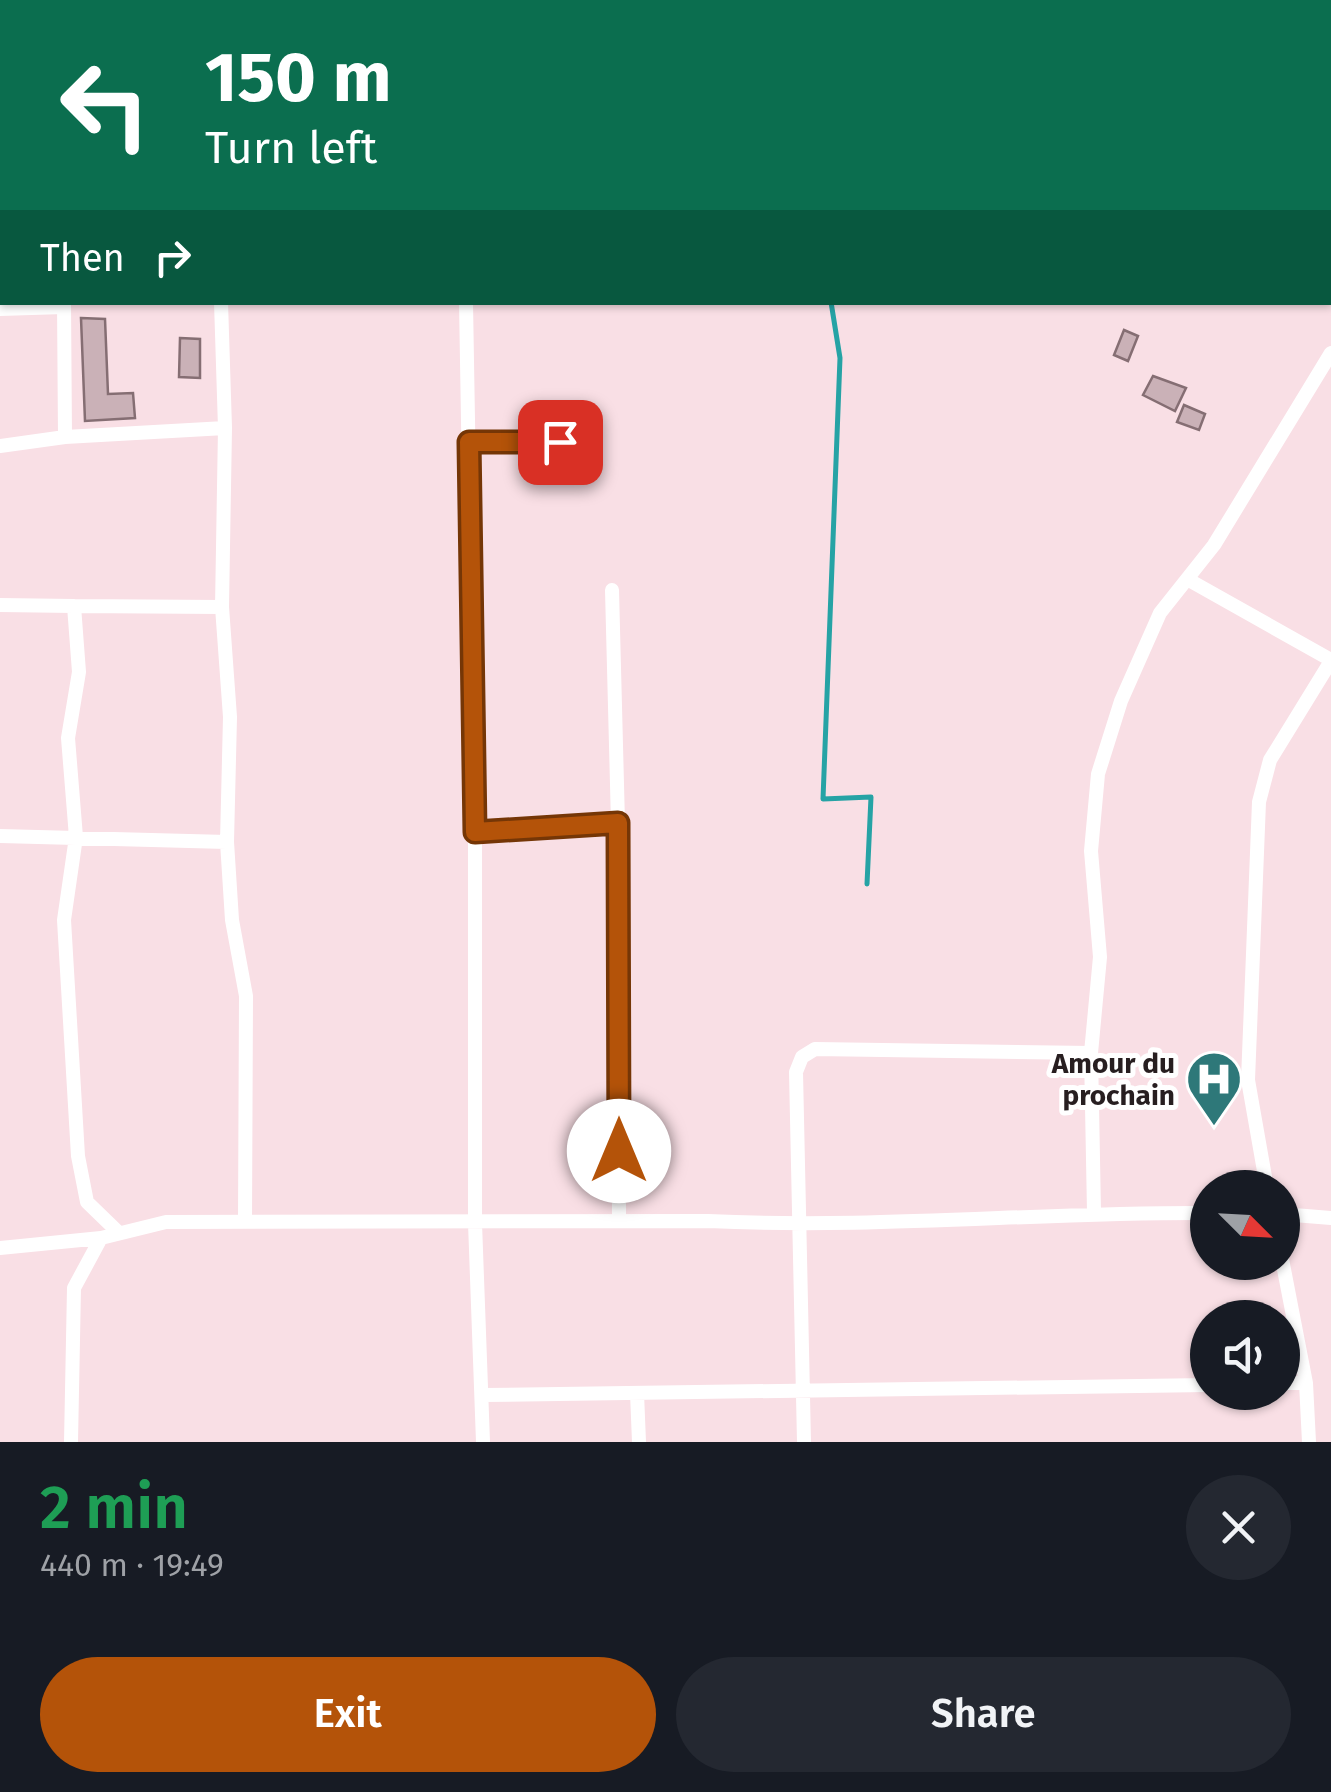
<!DOCTYPE html>
<meta charset="utf-8">
<style>
:root{--surface:#171b24;--page:#242831;--text:#f1f3f6;--muted:#9ea1a6;--accent:#b45309}
body{margin:0;font-family:"Fira Sans",sans-serif;background:var(--page);color:var(--text);height:100vh;display:flex;flex-direction:column;font-size:38px;white-space:nowrap}
*{box-sizing:border-box;margin:0}
p{font-size:32px;color:var(--muted)}
.icon{flex:none;width:55px;height:55px;fill:none;stroke:currentColor;stroke-width:2;stroke-linecap:round;stroke-linejoin:round}
.map{position:relative;height:1442px;overflow:hidden}
.details{display:flex;flex-direction:column;background:var(--surface);flex:1}
.details>*{flex:none}
.guide{position:absolute;left:0px;top:0px;width:1332px;height:305px;box-shadow:0 2px 8px #0004;background:#0b6e4f;color:#fff;overflow:hidden}
.needle{width:65px;rotate:114deg}
.tools{position:absolute;left:1190px;top:1170px;display:grid;gap:20px}
.tools a{display:grid;place-items:center;width:110px;height:110px;border-radius:50%;background:var(--surface);box-shadow:0 2px 8px #0004;font-size:50px}
.pin{position:absolute;display:grid;place-items:center;width:85px;height:85px;color:#fff;margin:-42px;border-radius:20px;box-shadow:0 5px 15px #0006}
.me{position:absolute;width:110px;margin:-55px;rotate:0deg;stroke-linejoin:round;filter:drop-shadow(0 0 8px #0008)}
.turn{display:flex;align-items:center;gap:35px;height:210px;padding:0 40px;font-size:45px}
.turn .icon{width:130px;height:130px;stroke-width:2.5}
.turn b{display:block;font-size:70px;line-height:85px}
.then{display:flex;align-items:center;height:95px;padding:0 40px;background:#0003;gap:20px;font-size:38px}
.round{display:grid;place-items:center;flex:none;width:105px;height:105px;border-radius:52px;background:var(--page)}
.head{display:flex;align-items:center;justify-content:space-between;height:170px;padding:0 40px}
h1{font-size:60px;font-weight:600;line-height:75px;color:#1e9e55}
.button{display:flex;gap:20px;margin-top:auto;padding:20px 40px}
.button a{flex:1;height:115px;border-radius:60px;background:var(--accent);color:#fff;font-size:40px;font-weight:600;line-height:115px;text-align:center}
.button a+a{background:var(--page);color:var(--text)}
.map>svg:first-child{display:block}
.lines{fill:none;stroke-linecap:round;stroke-linejoin:round}
.stream{stroke:#26a3a5;stroke-width:5}
.building{fill:#cab1b7;stroke:#856e73;stroke-width:2.5}
.path{stroke:#b4a0a5;stroke-width:2.5;stroke-dasharray:10 5;stroke-linecap:butt}
.street{stroke:#fff;stroke-width:14}
.route-casing{stroke:#753606;stroke-width:25}
.route{stroke:#b45309;stroke-width:18}
.labels{text-anchor:middle;dominant-baseline:central;stroke-width:10;stroke-linejoin:round;paint-order:stroke}
.poi-label{font-size:28px;font-weight:bold;fill:#271e20;stroke:#fff;text-anchor:end}
</style>
<div class="map">
<svg width="1331" height="1442" viewBox="0 0 1331 1442">
<rect width="100%" height="100%" fill="#f9dfe5"/>
<g class="lines">
<!-- stream -->
<path class="stream" d="M738,0L739,2
M831,302L840,358L823,799L871,797L867,884"/>
</g>
<!-- building -->
<path class="building" d="M81,318L105,319L108,394L133,393L135,418L85,421Z
M1124,330L1138,336L1128,361L1114,355Z
M180,338L200,339V378L179,377Z
M1153,376L1186,388L1175,411L1143,395Z
M1184,405L1205,414L1199,430L1177,422Z"/>
<g class="lines">
<!-- path -->
<path class="path" d="M485,2L494,0"/>
<!-- street -->
<path class="street" d="M931,0H1001
M1127,0H1226
M150,2V0
M0,106L2,107
M1330,166H1331
M64,302L65,437L225,428
M221,302L225,428L222,607L230,717L227,842L232,920L246,996L245,1222
M466,302L475,832V1223L483,1442
M0,309L64,307
M1331,353L1214,545L1187,579L1331,660
M469,443L590,442
M0,446L65,437
M612,590L618,823L619,1221
M0,605L74,606
M475,832L618,823
M0,836L227,842
M1267,1188L1248,1080L1259,802L1270,760L1331,661
M1094,1212L1091,1053L1100,957L1091,851L1098,774L1121,701L1160,613L1187,579
M1282,1214L1331,1218
M119,1233L87,1202L78,1156L64,920L76,837L68,738L79,672L74,606L222,607
M0,1248L101,1238
M1282,1259L1306,1383L1309,1442
M1282,1383H1306
M637,1393L639,1442
M483,1395L1208,1385
M71,1442L74,1288L101,1238L166,1222L708,1221C875,1229 1041,1212 1208,1213
M804,1442L796,1072L802,1057L815,1049L1091,1053"/>
</g>
<g class="lines">
<!-- route casing -->
<g class="route-casing">
<path id="route" d="M560,442H469L475,832L618,823L619,1151"/>
</g>
<!-- route -->
<use href="#route" class="route"/>
</g>
<!-- icons -->
<defs>
<g id="hospital-pin" transform="scale(2.875)"><path d="M0 17L-7.5 6A9.5 9.5 0 1 1 7.5 6Z" fill="#2e7879" stroke="#fff"/><path d="M-5-5h3v3.5h4V-5h3V5h-3V1.5h-4V5h-3Z" fill="#fff"/></g>
</defs>
<g fill-rule="evenodd">
<use href="#hospital-pin" x="1214" y="1079"/>
</g>
<g class="labels">
<!-- poi labels -->
<g class="poi-label">
<text x="1175" y="1063">Amour du<tspan x="1175" dy="32">prochain</tspan></text>
</g>
</g>
</svg>
<div class="tools">
<a><svg class="needle" viewBox="-14 -14 28 28"><path d="M0-13l5 13h-10z" fill="#e53935"/><path d="M0 13l5-13h-10z" fill="#9ea1a6"/></svg></a>
<a><svg class="icon" aria-label="sound" viewBox="0 0 24 24"><path d="M4 9h4l5-4v14l-5-4H4zM17 9q2 3 0 6"/></svg></a>
</div>
<div class="pin" style="left:560px;top:442px;background:#d93025"><svg class="icon" aria-label="arrive" viewBox="0 0 24 24"><path d="M6 21V4h12l-3 4 3 4H6"/></svg></div>
<svg class="me" style="left:619px;top:1151px" viewBox="-20 -20 40 40"><circle r="19" fill="#fff"/><path d="M0-13L10 11 0 6-10 11z" fill="#b45309"/></svg>
<div class="guide">
<div class="turn"><svg class="icon" aria-label="left" viewBox="0 0 24 24"><path d="M17 20v-9H6M10 6l-5 5 5 5"/></svg><div><b>150 m</b>Turn left</div></div>
<div class="then">Then<svg class="icon" aria-label="right" viewBox="0 0 24 24"><path d="M7 20v-9h11M14 6l5 5-5 5"/></svg></div>
</div>
</div>
<section class="details">
<div class="head"><div><h1>2 min</h1><p>440 m · 19:49</p></div><a class="round"><svg class="icon" aria-label="close" viewBox="0 0 24 24"><path d="M6 6l12 12M18 6L6 18"/></svg></a></div>
<div class="button"><a>Exit</a><a>Share</a></div>
</section>
